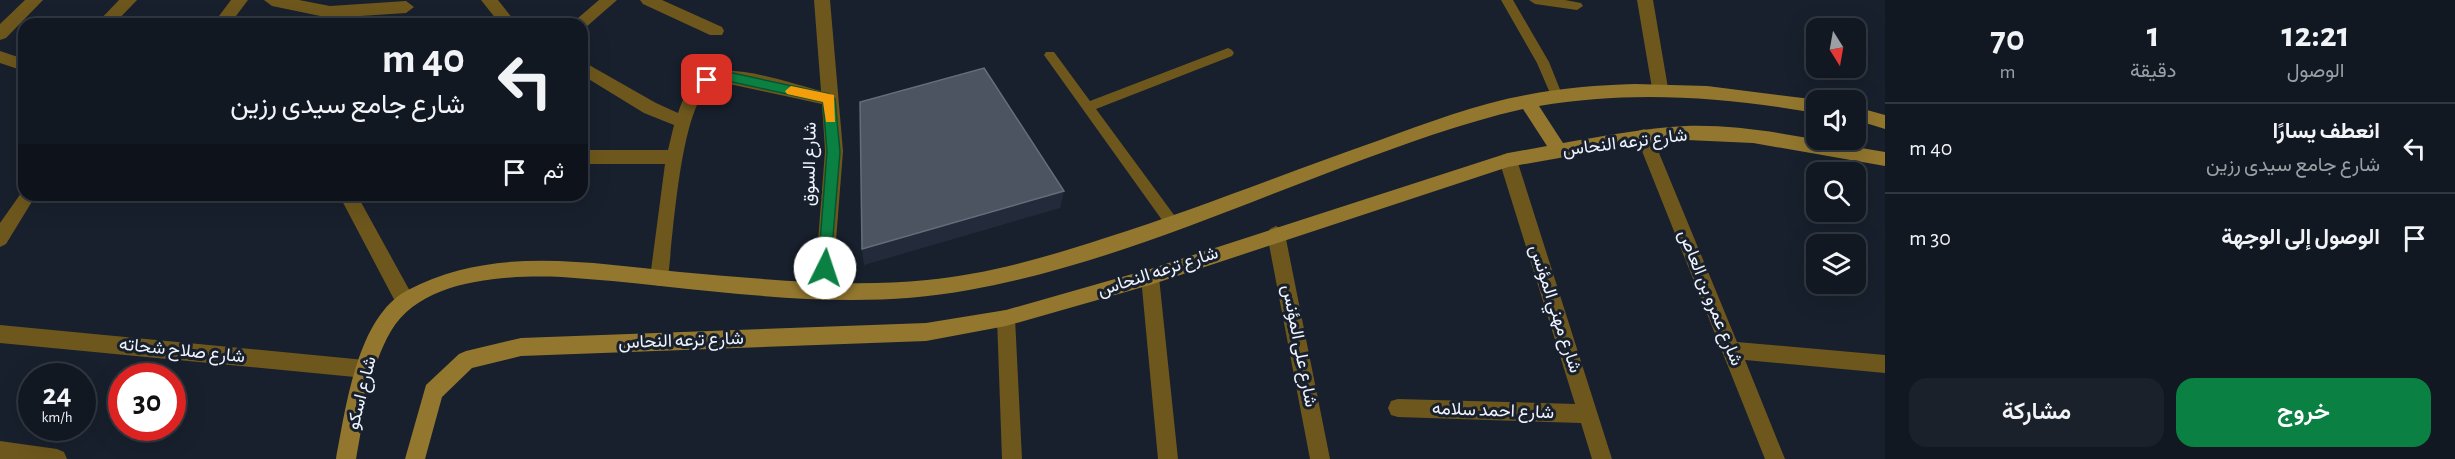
<!DOCTYPE html>
<html lang="ar">
<meta charset="utf-8">
<style>
:root{--surface:#121822;--page:#1b212a;--text:#f1f3f6;--muted:#9ca0a5;--line:#313740;--accent:#0b8043}
body{margin:0;font-family:"Alegreya Sans",Vazirmatn,sans-serif;background:var(--page);color:var(--text);direction:rtl;height:100vh;display:flex;flex-direction:column;font-size:22px;white-space:nowrap}
*{box-sizing:border-box;margin:0}
p{font-size:20px;color:var(--muted)}
.icon{flex:none;width:33px;height:33px;fill:none;stroke:currentColor;stroke-width:2;stroke-linecap:round;stroke-linejoin:round}
.map{position:relative;flex:1;overflow:hidden;direction:ltr}
.panel{display:flex;flex-direction:column;background:var(--surface);width:570px}
.panel>*{flex:none}
.top-card{position:absolute;left:18px;top:18px;width:570px;height:183px;border-radius:18px;box-shadow:0 6px 24px #0002,0 0 0 2px var(--line);direction:rtl;background:#121822;color:var(--text);overflow:hidden}
.needle{width:39px;rotate:169deg}
.buttons{position:absolute;left:1806px;top:18px;display:grid;gap:12px}
.buttons a{display:grid;place-items:center;width:60px;height:60px;border-radius:12px;background:var(--surface);box-shadow:0 6px 24px #0002,0 0 0 2px var(--line);font-size:30px}
.speed{position:absolute;left:18px;top:363px;display:flex;gap:12px;font-size:30px;font-weight:700;text-align:center}
.speed>*{display:grid;place-content:center;width:78px;height:78px;border-radius:50%;background:var(--surface);box-shadow:0 6px 24px #0002,0 0 0 2px var(--line);line-height:1}
.speed small{font-size:15px;font-weight:400}
.speed .limit{border:9px solid #d22;background:#fff;color:#111}
.pin{position:absolute;display:grid;place-items:center;width:51px;height:51px;color:#fff;margin:-26px;border-radius:12px;box-shadow:0 3px 9px #0006}
.me{position:absolute;width:66px;margin:-33px;rotate:4deg;stroke-linejoin:round;filter:drop-shadow(0 0 4px #0008)}
.turn{display:flex;align-items:center;gap:21px;height:126px;padding:0 24px;font-size:27px}
.turn .icon{width:78px;height:78px;stroke-width:2.5}
.turn b{display:block;font-size:42px;line-height:51px}
.then{display:flex;align-items:center;height:57px;padding:0 24px;background:#0003;gap:12px;font-size:22px}
.eta{display:flex;justify-content:space-evenly;align-items:center;height:102px;text-align:center}
.eta b{font-size:36px;font-weight:600;line-height:42px}
.button{display:flex;gap:12px;margin-top:auto;padding:12px 24px}
.button a{flex:1;height:69px;border-radius:18px;background:var(--accent);color:#fff;font-size:24px;font-weight:600;line-height:69px;text-align:center}
.button a+a{background:var(--page);color:var(--text)}
ul{padding:0;list-style:none}
li{display:flex;align-items:center;gap:18px;height:90px;padding:0 24px;border-top:2px solid var(--line)}
li div{flex:1}
li b{display:block;font-size:22px}
li em{font-style:normal}
main{display:flex;flex:1;min-height:0}
.map>svg:first-child{display:block}
.lines{fill:none;stroke-linecap:round;stroke-linejoin:round}
.lane{fill:#6d571d;fill-rule:evenodd}
.street{fill:#6d571d;fill-rule:evenodd}
.secondary{fill:#93772e;fill-rule:evenodd}
.shaded-wall{fill:#232b3a}
.building{fill:#4c5462;stroke:#666d7a;stroke-width:1.5}
.route{fill:#0b8043;stroke:#07532c;stroke-width:1.5}
.slow{fill:#f59e0b}
.labels{text-anchor:middle;dominant-baseline:central;stroke-width:6;stroke-linejoin:round;paint-order:stroke}
.street-label{font-size:18px;fill:#eef3fd;stroke:#18202d}
</style>
<main>
<section class="panel">
<div class="eta">
<div><b>12:21</b><p>الوصول</p></div>
<div><b>1</b><p>دقيقة</p></div>
<div><b>70</b><p>m</p></div>
</div>
<ul>
<li><svg class="icon" aria-label="left" viewBox="0 0 24 24"><path d="M17 20v-9H6M10 6l-5 5 5 5"/></svg><div><b>انعطف يسارًا</b><p>شارع جامع سيدى رزين</p></div><em>40 m</em></li>
<li><svg class="icon" aria-label="arrive" viewBox="0 0 24 24"><path d="M6 21V4h12l-3 4 3 4H6"/></svg><div><b>الوصول إلى الوجهة</b></div><em>30 m</em></li>
</ul>
<div class="button"><a>خروج</a><a>مشاركة</a></div>
</section>
<div class="map">
<svg width="1885" height="459" viewBox="0 0 1885 459">
<rect width="100%" height="100%" fill="#18202d"/>
<g class="lines">
<!-- lane -->
<path class="lane" d="M1501,0H1513L1549,62L1563,97L1561,100H1553L1537,63Z
M1529,0H1565L1581,3L1583,6L1577,10L1535,4Z
M1228,48L1232,50L1234,53L1232,56L1096,109L1177,219L1179,223L1177,227H1167L1044,55L1046,52H1054L1090,101Z"/>
<!-- street -->
<path class="street" d="M25,0H43L6,38L0,40V24Z
M119,0H137L114,24H96Z
M231,0H248L230,24H213Z
M264,0H299L330,6L406,1L414,7L406,13L330,18L272,6Z
M481,0H498L517,24H500Z
M599,0H617L585,28L582,29V24H571Z
M640,0H662L722,27L724,31L722,35H710L643,4Z
M814,0H830L843,151L832,292L830,298L823,300L816,298L814,292L825,151L822,104L725,83C718,83 714,83 708,88C680,114 673,237 668,278L666,284L659,286L652,284L650,278L665,164H582V150H668L674,125L644,113L582,75V61L656,103L678,113C682,101 689,84 699,77C725,59 792,84 821,91Z
M1637,0H1653L1668,88L1660,94L1652,88Z
M0,51L24,59V71L0,63Z
M1644,129L1650,131L1652,136L1737,342L1885,355V373L1745,360L1785,459H1765L1636,136L1638,131Z
M1508,153L1514,155L1517,160L1612,459H1592L1581,423L1398,417L1391,415L1388,408L1391,401L1398,399L1575,404L1499,160L1502,155Z
M24,189V195H36L6,244L0,247V223Z
M339,195H357L411,293L413,299L411,305L404,307L397,305Z
M1276,226L1282,229L1285,234L1330,459H1310L1267,234L1270,229Z
M1150,269L1157,271L1159,277L1178,459H1158L1141,277L1143,271Z
M1006,310L1013,312L1015,318L1022,459H1002L997,318L999,312Z
M0,325L365,360L372,363L375,369L372,375L365,378L0,343Z
M0,441L57,449L64,452L67,459H0Z"/>
<!-- secondary -->
<path class="secondary" d="M1635,84L1707,86L1819,100H1816V113C1724,97 1632,90 1539,106L1563,143C1604,136 1644,128 1686,126C1753,124 1819,141 1885,152V166L1753,143L1687,140L1644,143L1508,167L1150,285L1006,326L926,341L521,356L472,368L442,397L425,459H405L426,385L459,354L466,351L521,338L926,323L1006,310L1150,269L1508,153L1547,146L1523,109C1461,123 1402,145 1343,167C1221,213 1098,267 969,290C835,315 697,286 562,277C508,275 422,278 391,331C369,368 364,417 356,459H336C346,408 357,316 408,290C494,245 588,263 680,272C762,279 845,288 927,280C988,274 1047,257 1105,238C1198,209 1288,172 1380,140C1427,123 1476,104 1526,95C1561,88 1598,85 1635,84Z
M1856,107L1885,115V129L1856,120Z"/>
</g>
<!-- shaded-wall -->
<path class="shaded-wall" d="M1064,191L1060,208L864,265L862,249Z"/>
<!-- building -->
<path class="building" d="M984,68L1064,191L862,249L860,102Z"/>
<!-- route -->
<path class="route" d="M728,72L829,94L835,99L840,152L830,273H820L818,268L827,152L823,102L728,81L707,85L700,80L707,75Z"/>
<!-- slow -->
<path class="slow" d="M791,86L834,95L835,122H826L823,102L787,94L785,91Z"/>
<g class="labels">
<!-- street labels -->
<g class="street-label">
<text transform="translate(1625 143) rotate(-7)">شارع ترعه النحاس</text>
<text transform="translate(810 164) rotate(-89)">شارع السوق</text>
<text transform="translate(1158 272) rotate(-18)">شارع ترعه النحاس</text>
<text transform="translate(1710 298) rotate(68)">شارع عمرو بن العاص</text>
<text transform="translate(1555 309) rotate(72)">شارع مهني المؤنس</text>
<text transform="translate(681 341) rotate(-2)">شارع ترعه النحاس</text>
<text transform="translate(1299 346) rotate(79)">شارع على المؤنس</text>
<text transform="translate(182 351) rotate(6)">شارع صلاح شحاته</text>
<text transform="translate(362 393) rotate(-76)">شارع اسكو</text>
<text transform="translate(1493 411) rotate(2)">شارع احمد سلامه</text>
</g>
</g>
</svg>
<div class="buttons">
<a><svg class="needle" viewBox="-14 -14 28 28"><path d="M0-13l5 13h-10z" fill="#e53935"/><path d="M0 13l5-13h-10z" fill="#9ca0a5"/></svg></a>
<a><svg class="icon" aria-label="sound" viewBox="0 0 24 24"><path d="M4 9h4l5-4v14l-5-4H4zM17 9q2 3 0 6"/></svg></a>
<a><svg class="icon" aria-label="search" viewBox="0 0 24 24"><circle cx="10" cy="10" r="6"/><path d="M15 15l6 6"/></svg></a>
<a><svg class="icon" aria-label="layers" viewBox="0 0 24 24"><path d="M12 4l9 5-9 5-9-5zM3 14l9 5 9-5"/></svg></a>
</div>
<div class="speed"><div>24<small>km/h</small></div><div class="limit">30</div></div>
<div class="pin" style="left:707px;top:80px;background:#d93025"><svg class="icon" aria-label="arrive" viewBox="0 0 24 24"><path d="M6 21V4h12l-3 4 3 4H6"/></svg></div>
<svg class="me" style="left:825px;top:268px" viewBox="-20 -20 40 40"><circle r="19" fill="#fff"/><path d="M0-13L10 11 0 6-10 11z" fill="#0b8043"/></svg>
<div class="top-card">
<div class="turn"><svg class="icon" aria-label="left" viewBox="0 0 24 24"><path d="M17 20v-9H6M10 6l-5 5 5 5"/></svg><div><b>40 m</b>شارع جامع سيدى رزين</div></div>
<div class="then">ثم<svg class="icon" aria-label="arrive" viewBox="0 0 24 24"><path d="M6 21V4h12l-3 4 3 4H6"/></svg></div>
</div>
</div>
</main>
